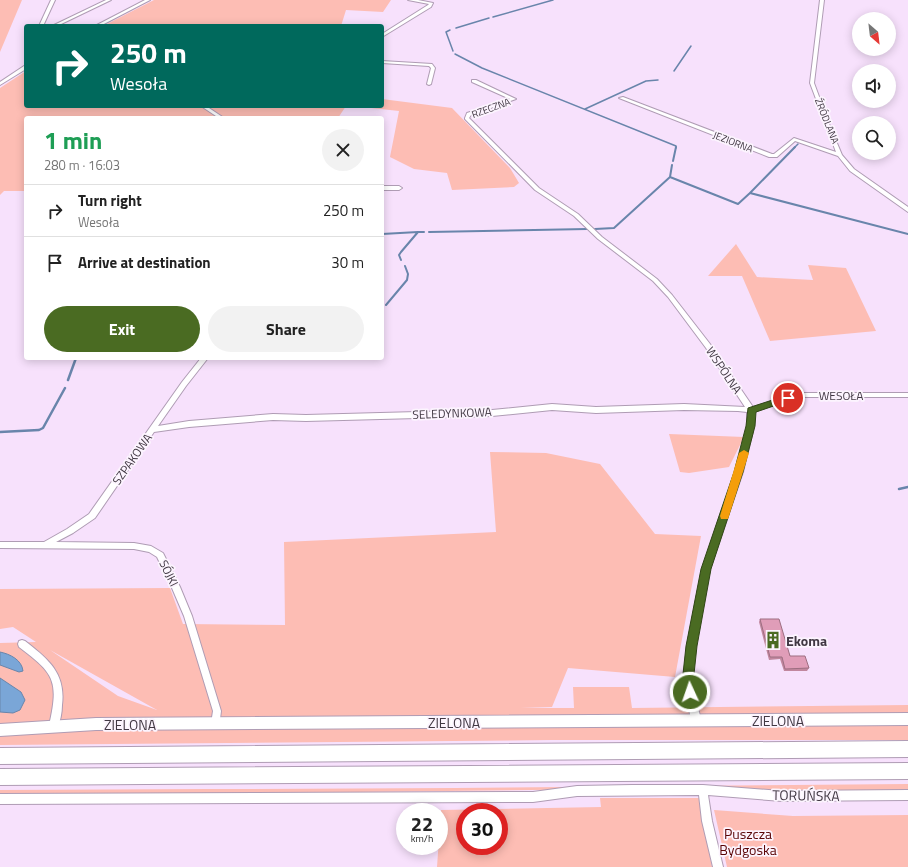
<!DOCTYPE html>
<meta charset="utf-8">
<style>
:root{--surface:#fff;--page:#f2f2f2;--text:#222;--muted:#767676;--line:#e0e0e0;--accent:#4a6b22}
body{margin:0;font-family:"Titillium Web",sans-serif;background:var(--page);color:var(--text);height:100vh;display:flex;flex-direction:column;font-size:15px;white-space:nowrap}
*{box-sizing:border-box;margin:0}
p{font-size:13px;color:var(--muted)}
.icon{flex:none;width:22px;height:22px;fill:none;stroke:currentColor;stroke-width:2;stroke-linecap:round;stroke-linejoin:round}
.map{position:relative;flex:1;overflow:hidden}
.panel{position:absolute;left:24px;top:116px;width:360px;height:244px;display:flex;flex-direction:column;background:var(--surface);border-radius:4px;box-shadow:0 2px 10px #0003}
.panel>*{flex:none}
.guide{position:absolute;left:24px;top:24px;width:360px;height:84px;border-radius:4px;box-shadow:0 2px 10px #0003;background:#00695c;color:#fff;overflow:hidden}
.needle{width:26px;rotate:152deg}
.tools{position:absolute;left:852px;top:12px;display:grid;gap:8px}
.tools a{display:grid;place-items:center;width:44px;height:44px;border-radius:50%;background:var(--surface);box-shadow:0 2px 10px #0003;font-size:20px}
.speed{position:absolute;left:396px;top:803px;display:flex;gap:8px;font-size:20px;font-weight:700;text-align:center}
.speed>*{display:grid;place-content:center;width:52px;height:52px;border-radius:50%;background:var(--surface);box-shadow:0 2px 10px #0003;line-height:1}
.speed small{font-size:10px;font-weight:400}
.speed .limit{border:6px solid #d22;background:#fff;color:#111}
.pin{position:absolute;display:grid;place-items:center;width:34px;height:34px;color:#fff;margin:-17px;border:2px solid #fff;border-radius:50%;box-shadow:0 1px 4px #0007}
.me{position:absolute;width:44px;margin:-22px;rotate:357deg;stroke-linejoin:round;filter:drop-shadow(0 0 3px #0008)}
.turn{display:flex;align-items:center;gap:14px;height:84px;padding:0 20px;font-size:18px}
.turn .icon{width:52px;height:52px;stroke-width:2.5}
.turn b{display:block;font-size:28px;line-height:34px}
.round{display:grid;place-items:center;flex:none;width:42px;height:42px;border-radius:21px;background:var(--page)}
.head{display:flex;align-items:center;justify-content:space-between;height:68px;padding:0 20px}
h1{font-size:24px;font-weight:700;line-height:30px;color:#1e9e55}
.cta{display:flex;gap:8px;margin-top:auto;padding:8px 20px}
.cta a{flex:1;height:46px;border-radius:24px;background:var(--accent);color:#fff;font-size:16px;font-weight:700;line-height:46px;text-align:center}
.cta a+a{background:var(--page);color:var(--text)}
ul{padding:0;list-style:none}
li{display:flex;align-items:center;gap:12px;height:52px;padding:0 20px;border-top:1px solid var(--line)}
li div{flex:1}
li b{display:block;font-size:15px}
li em{font-style:normal}
.map>svg:first-child{display:block}
.green{fill:#fdbdb4;fill-rule:evenodd}
.water{fill:#7aa6d7;stroke:#6985ab}
.lines{fill:none;stroke-linecap:round;stroke-linejoin:round}
.stream-far2{stroke:#6985ab;stroke-width:1.5}
.stream-far1{stroke:#6985ab;stroke-width:2}
.stream{stroke:#6985ab;stroke-width:2.5}
.street-casing{stroke:#af9cb4;stroke-width:2}
.secondary-casing{stroke:#af9cb4;stroke-width:2}
.highway-casing{stroke:#af9cb4;stroke-width:2}
.street{fill:#fff;fill-rule:evenodd}
.secondary{fill:#fff;fill-rule:evenodd}
.highway{fill:#fff;fill-rule:evenodd}
.wall{fill:#c1879e}
.building{fill:#e09db8;stroke:#9d6e81}
.route{fill:#4a6b22;stroke:#304616}
.slow{fill:#f59e0b}
.labels{text-anchor:middle;dominant-baseline:central;stroke-width:3.5;stroke-linejoin:round;paint-order:stroke}
.far-street-label{font-size:10px;fill:#413843;stroke:#fcf4fe}
.street-label{font-size:12px;fill:#413843;stroke:#fcf4fe}
.near-poi-label{font-size:14px;font-weight:bold;fill:#413843;stroke:#fcf4fe;text-anchor:start}
.near-street-label{font-size:14px;fill:#413843;stroke:#fcf4fe}
.near-park-label{font-size:14px;fill:#590304;stroke:#fcf4fe}
</style>
<div class="map">
<svg width="908" height="867" viewBox="0 0 908 867">
<rect width="100%" height="100%" fill="#f7e1fc"/>
<!-- green -->
<path class="green" d="M0,0H22L0,52Z
M154,0H391L383,12L346,10L341,26H103Z
M26,71V106H346L338,118H26V191H4L0,195V88Z
M382,99L452,108L510,168L519,183L514,187L452,190L447,173L414,169L390,157L399,111L353,106H382Z
M736,244L757,277L813,280L808,265L846,268L876,331L770,341L742,276H708Z
M669,434L744,437L729,467L689,473L680,472Z
M490,452L546,453L600,464L655,534L701,536L675,677L568,668L552,707L521,708H574L573,687H629L632,708L908,705V740H552L0,745V643L36,642L13,627L0,629V589L170,588L183,624L285,625L284,542L496,532ZM50,650L157,710L118,696Z
M908,784V791L797,792L712,788L0,796V790L455,788Z
M600,798H699L712,867H437L441,810L601,807ZM465,812H499V846H465Z
M714,810L793,816L908,815V867H727Z"/>
<!-- water -->
<path class="water" d="M0,652C10,654 22,660 23,671L19,672L0,665Z
M0,678L21,692L25,700L20,710L13,713L0,712Z"/>
<g class="lines">
<!-- stream-far2 -->
<path class="stream-far2" d="M493,17L553,0
M456,28L489,18
M450,30L446,32L453,51
M455,54L482,68L676,146V148
M674,71L691,46
M585,109L646,81L658,80
M794,148L798,144"/>
<!-- stream-far1 -->
<path class="stream-far1" d="M673,161L676,147
M670,177L738,204L750,193L908,234
M750,193L795,147
M595,229L614,228L670,177L672,165
M429,232L587,229
M382,234L418,232
M401,260L399,255L401,252L418,232H424
M386,305L407,280L408,274L405,266"/>
<!-- stream -->
<path class="stream" d="M68,380L76,358
M0,432L39,430L43,428L65,388
M899,489L908,487"/>
<!-- street casing -->
<g class="street-casing">
<path id="street" d="M51,0H55L43,26H39Z
M106,0H111L57,26H52Z
M145,0H150L100,26H95Z
M408,0H418L433,3L431,7L382,37V34L428,5L429,4Z
M820,0H824L814,83L831,129L842,155L854,169L908,207V212L850,171L838,156L795,141L777,157H769L619,98L623,97L772,154H774L794,138L836,152L810,83Z
M382,61L432,64L435,68L431,84L429,85L427,84L431,68L429,66L382,63Z
M24,66H26V69L0,85V82Z
M472,80H476L516,99L471,115L469,118L539,188L578,214L602,237L657,279L672,295L710,344L753,407L788,396L804,393H908V397H804L788,400L754,412L753,431L743,472L710,569L695,646L692,674L694,692L701,720L699,723L696,724L693,723L691,720L686,692L684,674L687,646L702,569L735,472L747,431V412L738,411L684,410L596,413L552,410L492,416L306,421L273,420L189,427L154,432L95,518L73,533L56,542L134,543L151,546L163,553L180,587L192,616L221,711L219,727L216,728L213,727L211,724L213,711L184,616L172,588L157,557L149,552L134,549L0,548V542H44L67,529L89,514L182,382L201,358H208L186,386L158,426L189,421L273,414L306,415L492,410L552,404L596,407L684,404L745,407L706,348L668,297L653,281L598,239L574,216L535,190L465,119V118L467,113L510,99L472,82Z
M201,106H206L224,118H219Z
M382,186H399L402,188L399,190H382Z
M22,640L25,641C48,659 66,673 62,705C62,713 60,722 57,729L54,730L51,729L49,726C59,681 55,674 19,647L18,644L19,641Z
M632,785H703L782,791L908,790V800L782,801L708,795L712,821L723,867H713L702,821L699,795L577,796L533,802L0,804V794L533,792L577,786Z"/>
</g>
<!-- secondary casing -->
<g class="secondary-casing">
<path id="secondary" d="M908,713V725L96,730L0,736V724L96,718Z"/>
</g>
<!-- highway casing -->
<g class="highway-casing">
<path id="highway" d="M908,741V757L0,764V748Z
M908,763V779L0,785V769Z"/>
</g>
<!-- street -->
<use href="#street" class="street"/>
<!-- secondary -->
<use href="#secondary" class="secondary"/>
<!-- highway -->
<use href="#highway" class="highway"/>
</g>
<!-- wall -->
<path class="wall" d="M760,619L790,656L809,668L807,671H784L780,659L769,660L759,622Z"/>
<!-- building -->
<path class="building" d="M760,619H779L790,656H805L809,668L785,669L782,657H770Z"/>
<!-- route -->
<path class="route" d="M788,395L792,398L791,400L756,412L755,426L743,472L711,569L697,646L694,674L696,692L694,696L690,697L686,696L683,674L686,646L701,569L734,472L746,426L748,408Z"/>
<!-- slow -->
<path class="slow" d="M744,450L749,453L729,516L728,519H721L720,516L739,453Z"/>
<!-- icons -->
<defs>
<g id="building-bare" transform="scale(1.38)"><path d="M-4-6H4V6H1V3H-1V6H-4ZM-2.5-4.3h1.7v1.8h-1.7ZM.8-4.3h1.7v1.8H.8ZM-2.5-1h1.7V.8h-1.7ZM.8-1h1.7V.8H.8Z" fill="#4a6b22" stroke="#fcf4fe" stroke-width="2.5" paint-order="stroke"/></g>
</defs>
<g fill-rule="evenodd">
<use href="#building-bare" x="773" y="640"/>
</g>
<g class="labels">
<!-- far-street labels -->
<g class="far-street-label">
<text transform="translate(491 108) rotate(-20)">RZECZNA</text>
<text transform="translate(827 121) rotate(68)">ŹRÓDLANA</text>
<text transform="translate(733 142) rotate(21)">JEZIORNA</text>
</g>
<!-- street labels -->
<g class="street-label">
<text transform="translate(724 370) rotate(56)">WSPÓLNA</text>
<text x="841" y="395">WESOŁA</text>
<text transform="translate(452 413) rotate(-2)">SELEDYNKOWA</text>
<text transform="translate(132 459) rotate(-55)">SZPAKOWA</text>
<text transform="translate(169 573) rotate(64)">SÓJKI</text>
</g>
<!-- near-poi labels -->
<g class="near-poi-label">
<text x="786" y="640">Ekoma</text>
</g>
<!-- near-street labels -->
<g class="near-street-label">
<text x="778" y="720">ZIELONA</text>
<text x="454" y="722">ZIELONA</text>
<text x="130" y="724">ZIELONA</text>
<text transform="translate(806 795) rotate(1)">TORUŃSKA</text>
</g>
<!-- near-park labels -->
<g class="near-park-label">
<text x="748" y="833">Puszcza<tspan x="748" dy="16">Bydgoska</tspan></text>
</g>
</g>
</svg>
<div class="tools">
<a><svg class="needle" viewBox="-14 -14 28 28"><path d="M0-13l5 13h-10z" fill="#e53935"/><path d="M0 13l5-13h-10z" fill="#767676"/></svg></a>
<a><svg class="icon" aria-label="sound" viewBox="0 0 24 24"><path d="M4 9h4l5-4v14l-5-4H4zM17 9q2 3 0 6"/></svg></a>
<a><svg class="icon" aria-label="search" viewBox="0 0 24 24"><circle cx="10" cy="10" r="6"/><path d="M15 15l6 6"/></svg></a>
</div>
<div class="speed"><div>22<small>km/h</small></div><div class="limit">30</div></div>
<div class="pin" style="left:788px;top:398px;background:#d93025"><svg class="icon" aria-label="arrive" viewBox="0 0 24 24"><path d="M6 21V4h12l-3 4 3 4H6"/></svg></div>
<svg class="me" style="left:690px;top:692px" viewBox="-20 -20 40 40"><circle r="17" fill="#4a6b22" stroke="#fff" stroke-width="3"/><path d="M0-11L8 9 0 5-8 9z" fill="#fff"/></svg>
<div class="guide">
<div class="turn"><svg class="icon" aria-label="right" viewBox="0 0 24 24"><path d="M7 20v-9h11M14 6l5 5-5 5"/></svg><div><b>250 m</b>Wesoła</div></div>
</div>
<section class="panel">
<div class="head"><div><h1>1 min</h1><p>280 m · 16:03</p></div><a class="round"><svg class="icon" aria-label="close" viewBox="0 0 24 24"><path d="M6 6l12 12M18 6L6 18"/></svg></a></div>
<ul>
<li><svg class="icon" aria-label="right" viewBox="0 0 24 24"><path d="M7 20v-9h11M14 6l5 5-5 5"/></svg><div><b>Turn right</b><p>Wesoła</p></div><em>250 m</em></li>
<li><svg class="icon" aria-label="arrive" viewBox="0 0 24 24"><path d="M6 21V4h12l-3 4 3 4H6"/></svg><div><b>Arrive at destination</b></div><em>30 m</em></li>
</ul>
<div class="cta"><a>Exit</a><a>Share</a></div>
</section>
</div>
